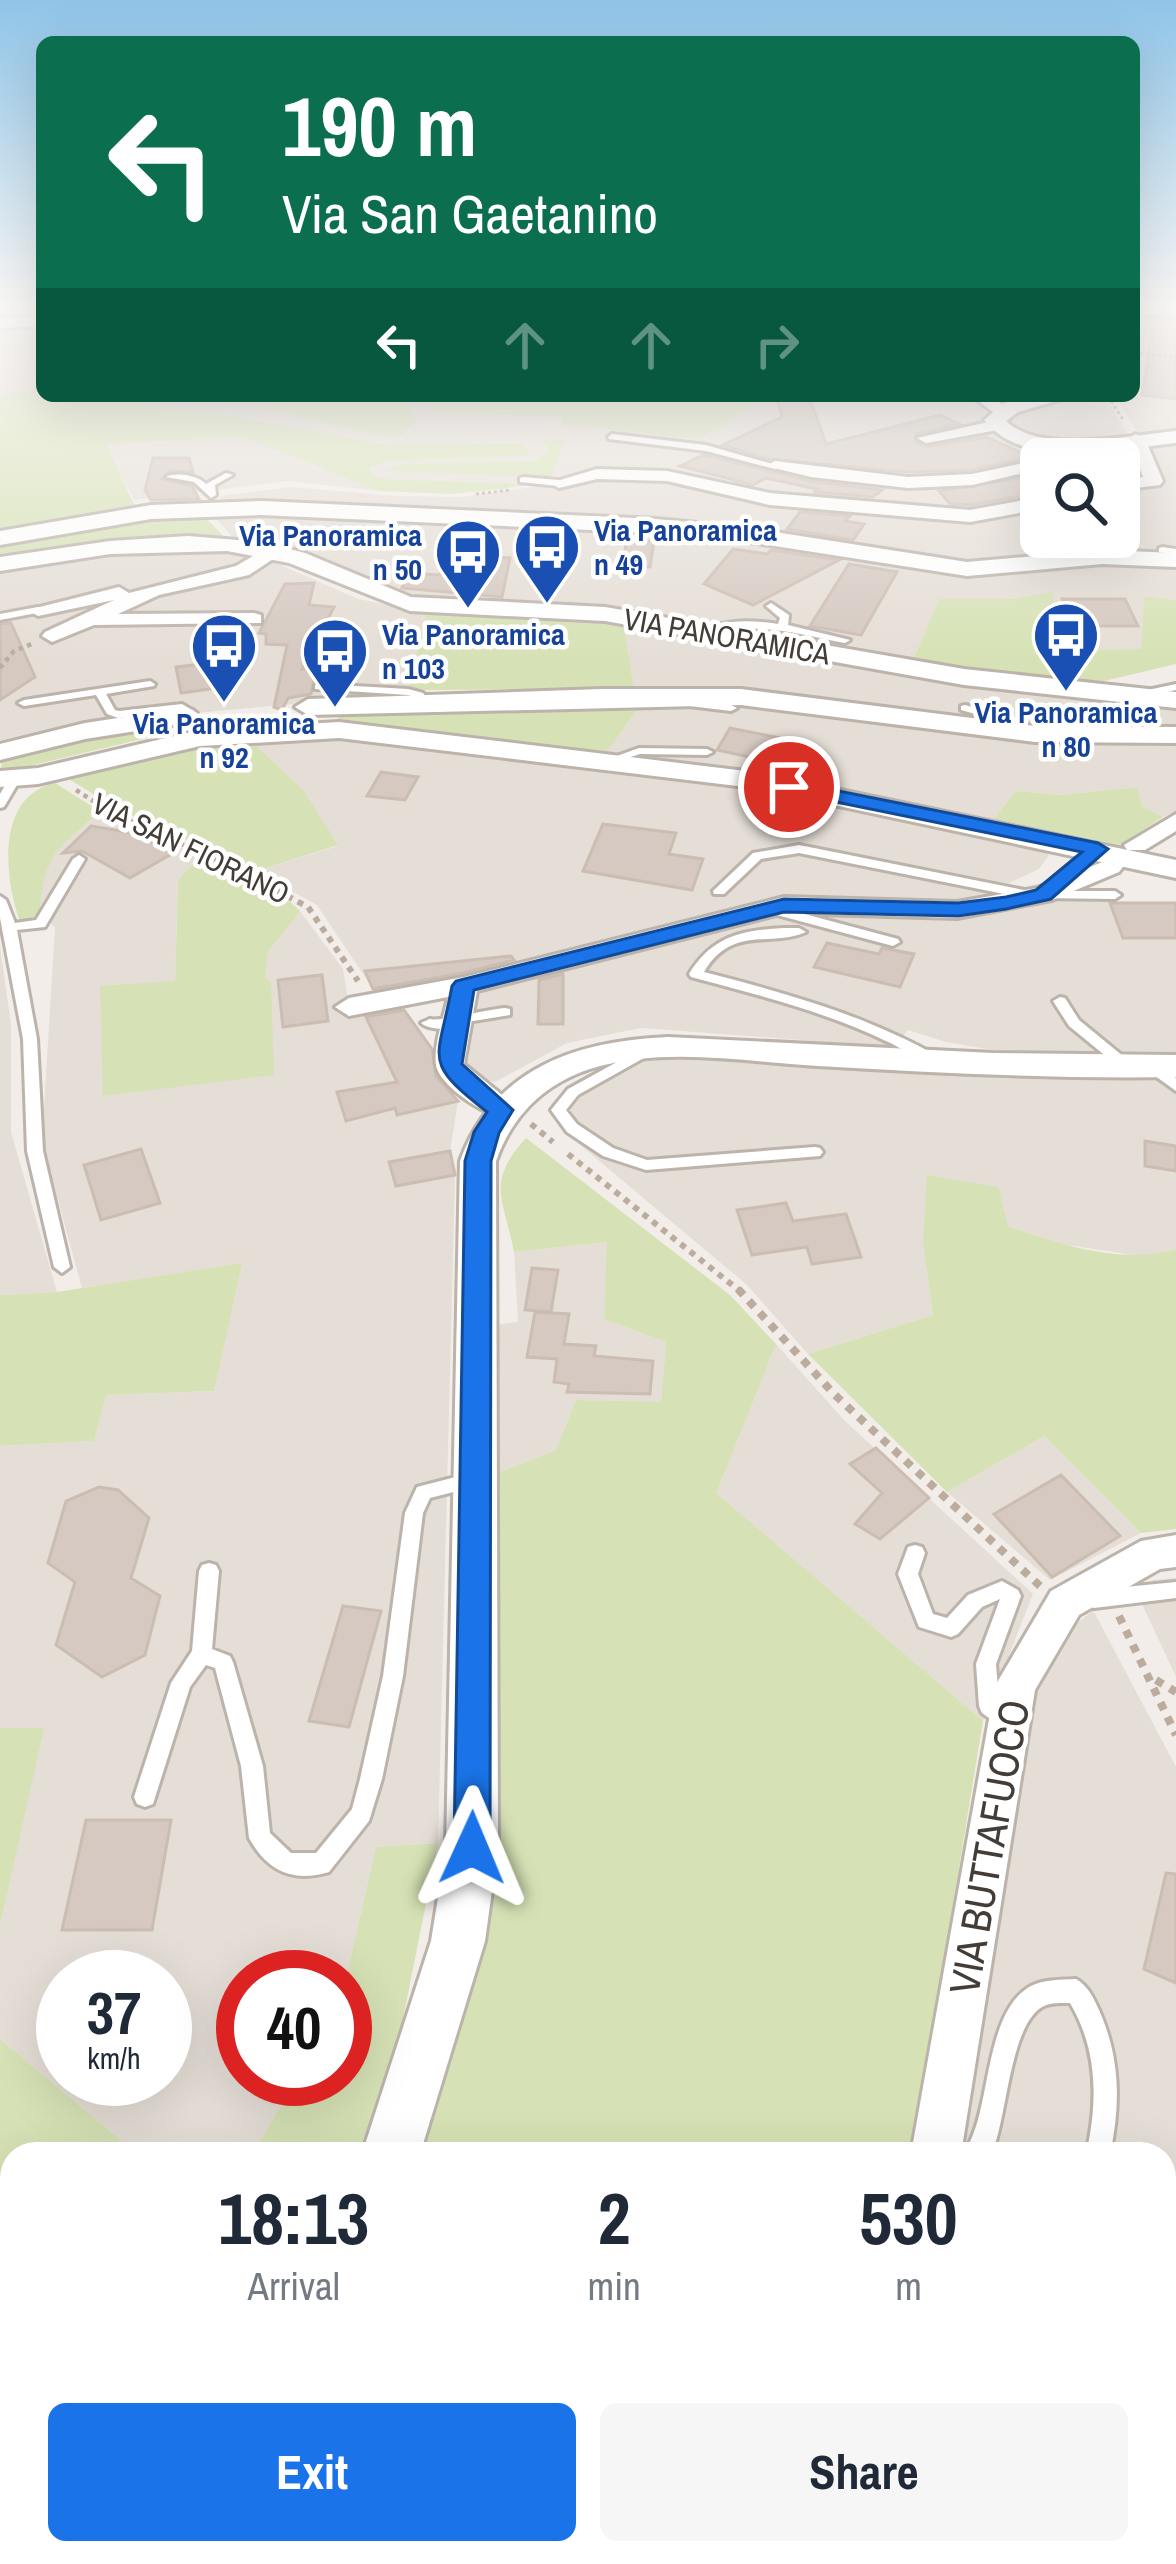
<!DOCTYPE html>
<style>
:root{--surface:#fff;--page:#f6f6f7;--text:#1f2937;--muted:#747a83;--accent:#1a73e8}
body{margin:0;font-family:"Archivo Narrow",sans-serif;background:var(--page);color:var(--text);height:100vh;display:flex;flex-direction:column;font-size:45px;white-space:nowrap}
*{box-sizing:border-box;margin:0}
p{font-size:39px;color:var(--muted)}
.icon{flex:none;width:66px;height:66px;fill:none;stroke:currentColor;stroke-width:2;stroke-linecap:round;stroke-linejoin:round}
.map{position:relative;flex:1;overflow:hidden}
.drawer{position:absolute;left:0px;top:2142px;width:1176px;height:423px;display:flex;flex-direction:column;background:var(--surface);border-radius:36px 36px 0 0;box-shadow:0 12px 48px #0002}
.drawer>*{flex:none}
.guide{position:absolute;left:36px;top:36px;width:1104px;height:366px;border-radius:18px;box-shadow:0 12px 48px #0002;background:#0b6e4f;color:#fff;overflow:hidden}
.controls{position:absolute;left:1020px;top:438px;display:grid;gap:24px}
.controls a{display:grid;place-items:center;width:120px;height:120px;border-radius:18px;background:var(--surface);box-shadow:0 12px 48px #0002;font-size:60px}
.speed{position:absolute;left:36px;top:1950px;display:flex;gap:24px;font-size:60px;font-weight:700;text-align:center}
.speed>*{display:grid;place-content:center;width:156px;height:156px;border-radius:50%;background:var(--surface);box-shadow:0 12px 48px #0002;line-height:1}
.speed small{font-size:30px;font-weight:400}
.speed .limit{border:18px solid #d22;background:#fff;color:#111}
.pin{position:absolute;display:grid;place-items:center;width:102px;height:102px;color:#fff;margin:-51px;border:6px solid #fff;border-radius:50%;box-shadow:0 3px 12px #0007}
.me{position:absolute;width:132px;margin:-66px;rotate:1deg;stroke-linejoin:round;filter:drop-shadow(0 0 9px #0008)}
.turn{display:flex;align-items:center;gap:42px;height:252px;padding:0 48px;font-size:54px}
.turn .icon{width:156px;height:156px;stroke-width:2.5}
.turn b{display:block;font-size:84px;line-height:102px}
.lanes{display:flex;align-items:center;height:114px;padding:0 48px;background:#0003;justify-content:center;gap:60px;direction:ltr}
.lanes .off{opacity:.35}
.eta{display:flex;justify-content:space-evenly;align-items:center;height:204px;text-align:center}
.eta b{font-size:72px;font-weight:800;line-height:84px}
.button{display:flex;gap:24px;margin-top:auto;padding:24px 48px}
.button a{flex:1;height:138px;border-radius:18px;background:var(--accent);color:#fff;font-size:48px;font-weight:800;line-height:138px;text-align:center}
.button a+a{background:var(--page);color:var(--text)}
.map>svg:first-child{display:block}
.residential{fill:#e5ded6;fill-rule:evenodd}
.green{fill:#d6e2b5}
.building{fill:#d5c9c1;stroke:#ccbdb2;stroke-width:3}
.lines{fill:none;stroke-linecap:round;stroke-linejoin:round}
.service-casing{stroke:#bcb3ab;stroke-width:6}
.minor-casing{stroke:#bcb3ab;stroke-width:6}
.tertiary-casing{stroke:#bcb3ab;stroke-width:6}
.path-far3{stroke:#bcac9e;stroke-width:3;stroke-dasharray:3 3;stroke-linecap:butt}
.path-far2{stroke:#bcac9e;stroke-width:4.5;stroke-dasharray:4.5 4.5;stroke-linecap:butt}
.path-far1{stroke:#bcac9e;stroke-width:6;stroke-dasharray:6 6;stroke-linecap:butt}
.path{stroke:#bcac9e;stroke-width:8;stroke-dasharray:8 8;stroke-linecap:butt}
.service{fill:#fff;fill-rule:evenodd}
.minor{fill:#fff;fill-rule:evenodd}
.tertiary{fill:#fff;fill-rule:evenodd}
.route{fill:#1a73e8;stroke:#114b97;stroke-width:3}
.labels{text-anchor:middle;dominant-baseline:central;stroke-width:9;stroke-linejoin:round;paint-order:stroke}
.far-transit-label{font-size:30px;font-weight:bold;fill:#164399;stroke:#fff;text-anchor:start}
.far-street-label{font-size:30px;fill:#443d37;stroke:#fff}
.near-street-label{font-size:42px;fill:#443d37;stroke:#fff}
</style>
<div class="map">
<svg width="1176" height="2564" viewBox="0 0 1176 2564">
<rect width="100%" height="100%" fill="#f2ede8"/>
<!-- residential -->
<path class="residential" d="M1134,303H1176V432L1139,434L1115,396H1134Z
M42,326V387L0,395V328Z
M169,396H424L435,413L565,417L762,402L726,396H974L990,408L983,418L985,425L920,436L936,441L990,430L1025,447L1064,452L974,477L843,481L940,490L1041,471V499L958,513L766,495L663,472L524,477L522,483L385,479L372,475L370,467L386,461L419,458L421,446L386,445L237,417L142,407Z
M1083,396H1105L1128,435L1043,439L1007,423L1016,411Z
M245,437L325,466L379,491L288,481L134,500L104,444Z
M1176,442V558L961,561L612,518L337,503H224L220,496L291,487L394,496L462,497L591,479H651L760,503L885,510L925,518L965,520L1041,506V537H1119V488L1164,485L1144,444Z
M279,512L738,539L975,574L1106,563L1176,566V600L1144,598L1142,649L1063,650L1052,592L1012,599H939L913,660L588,606L459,601L407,593L308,551L235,540L211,513Z
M199,551L267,559L358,599L426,612L408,694L114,720L0,746V568L106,555Z
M624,626L869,669L1176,709V726L1010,725L809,695L698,688L634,689Z
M694,701L1176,740V811L1163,817L1142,806L1136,787L1061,795L1016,791L994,819L797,780L607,752L642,703L690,707Z
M302,735L684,778L792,796L1045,850L1049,855L1039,869L1009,883L1002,898L959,903L759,902L517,968L384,996L373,989L317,905L256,871L337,846L247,737Z
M101,812L200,856L178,880L175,982L265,977L268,952L300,911L343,969L350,1013L399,1002L432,1050L458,1101L450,1151L455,1175L438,1843L376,1847L345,1982V1977H243V2079H296L253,2154H137L0,2039V1926L43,1729L0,1728V1446L94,1441L106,1395L214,1391L240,1264L82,1288L42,1142L55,927L40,915L41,882L56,848ZM63,1977H165V2079H63Z
M1044,900L1176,903V1052L999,1051L946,1042L908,1030L894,1047L641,1028L567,1043L495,1082L471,1077L461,1069L472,990L673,944L759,914L795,920L804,909L979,916Z
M0,946L11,1025V1132L57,1292L0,1295Z
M642,1056L1176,1080V1249L1147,1257L1061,1244L1008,1226L923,1244L933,1315L808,1354L747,1285L579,1144L567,1112L587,1089Z
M608,1242L604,1319L666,1342L661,1403L576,1400L556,1450L497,1473L493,1325L518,1322L514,1252Z
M776,1344L844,1420L1033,1594L983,1721L715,1493Z
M1044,1436L1141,1533L1050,1580L947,1492Z
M1176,1578V1677L1142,1604L1160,1601L1152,1580Z
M1093,1610L1176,1767V2519L1164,2513V2154H956L1030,1692L1068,1631Z"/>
<!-- green -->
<path class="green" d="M42,387V396H169L145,407L237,417L386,445L519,444L531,452L524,456L386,461L370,468L372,475L385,479L543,484L452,494L379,491L245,437L106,444L136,509L0,532V395Z
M239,396L326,400L401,396L408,398L416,421L397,439L257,407L259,402Z
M424,396H726L764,401L698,439L562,424L563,417L435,413Z
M539,439L565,440L551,477L386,471L404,464L535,461L550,448Z
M202,514L228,541L90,545L0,557V544Z
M1052,592L1064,650L1141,649L1144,597L1176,600V664L1083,686L913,660L939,599H1012Z
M426,612L552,616L624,626L634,689L409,690Z
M642,703L607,752L337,722L339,715H333Z
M279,714L271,724L150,737L0,773L3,758C95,737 185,719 279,714Z
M247,737L303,790L338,845L256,871L116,808L64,776L178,748Z
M55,783L101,812C58,846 42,857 40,915L20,922C1,867 0,795 55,783Z
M1137,787L1142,806L1163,817L1120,845L994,819L1016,791L1061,795Z
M200,856L280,893L300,911L268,952L265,977L271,983L274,1075L103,1096L100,986L175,981L178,880Z
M526,1138L730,1295L776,1344L716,1493L983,1721L912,2154H418L496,1836L497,1473L556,1450L576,1400L661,1402L666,1342L604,1319L607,1242L514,1252C504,1199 485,1183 526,1138Z
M927,1175L998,1187L1008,1226C1061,1245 1121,1265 1176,1249V1529L1141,1533L1044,1436L947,1492L808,1354L933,1315L923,1244Z
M242,1263L214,1391L106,1395L94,1441L0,1446V1295L57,1292Z
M0,1728H44L0,1926Z
M438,1843L386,2104L365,2154H253L296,2079H345V1982L376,1847Z
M0,2039L137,2154H12V2553H173L167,2564H0Z
M1164,2513L1176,2519V2564H897L899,2553H1164Z
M262,2553H846L845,2564H256Z"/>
<!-- building -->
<path class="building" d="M1149,318L1176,320V399L1142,395L1152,337Z
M776,396H809L826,444L940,415L959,424L916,434L915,442L927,447L986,437L1031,457L971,470L908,472L770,459L723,445L782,417Z
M703,455L810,481L882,490L873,497L815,492L817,489L766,478L753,485L680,466Z
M153,458H189L193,472L170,471L162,479L192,486L199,499L151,500L145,490Z
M1020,478L1029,483V495L970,505L950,504L939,491Z
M800,512L850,516L845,521L864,524L853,540L787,529Z
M627,540L654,541L650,567L622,565Z
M733,549L767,554L771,550L839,560L753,605L704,584Z
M450,554L510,558L502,597L402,588L408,573L440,575Z
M849,564L897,572L861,635L810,626Z
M314,583L309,605L334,607L302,669H316L311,694L288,698L282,710L274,707L287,645L266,644V634L259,633L285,584Z
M1062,599H1125L1138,626H1073Z
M11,623L35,677L0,700V624Z
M219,662L224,687L181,693L176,667Z
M730,728L810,744L796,767L717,750Z
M381,772L418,777L405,800L367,796Z
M603,824L676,833L669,854L703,859L692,890L583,871Z
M91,826L133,833L173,853L130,878L82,851L63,853Z
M1110,903H1176V938H1123Z
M827,943L879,954L882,948L914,954L900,987L814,967Z
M511,956L514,960L463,973L373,989L365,971Z
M563,974V1024H538L539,980Z
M322,975L328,1021L283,1027L278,980Z
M404,1010L432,1049L436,1076L458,1101L397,1115L395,1108L346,1121L337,1092L397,1082L366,1017Z
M1145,1141L1176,1146V1171L1145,1166Z
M141,1149L160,1203L101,1220L84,1165Z
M450,1151L455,1175L396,1186L389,1162Z
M786,1203L793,1221L846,1214L861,1257L812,1264L807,1247L752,1255L737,1210Z
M532,1268L558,1270L551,1312L525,1310Z
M535,1312L569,1314L564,1344L596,1346L594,1356L653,1361L650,1394L567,1392L569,1384L554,1382L557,1359L527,1357Z
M876,1448L929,1498L880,1539L855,1524L882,1493L850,1464Z
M1061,1475L1120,1536L1052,1577L994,1514Z
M99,1487L118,1490L149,1518L131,1578L160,1596L145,1655L102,1677L56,1645L75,1582L48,1563L66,1501Z
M343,1606L381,1611L349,1727L309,1721Z
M86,1820H171L152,1930H62Z
M1166,1873L1176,1874V1983L1144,1969Z"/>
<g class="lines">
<!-- service casing -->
<g class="service-casing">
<path id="service" d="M612,434L706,445L779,466L775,469L706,451L609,439L608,437Z
M226,473L233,475L215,485L216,495L211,498L194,482L166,477C177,472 197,475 206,484Z
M523,477L559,480L564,483L559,486L520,482V478Z
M1162,547L1176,549V555L1159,552V548Z
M771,603L789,615L788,625L850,640L845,643C796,634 754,620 705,635L700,632C724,619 750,620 778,624L780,618L766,606Z
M38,607L42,608V612L0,620V614Z
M150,681L155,684L154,686L106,694L115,710L119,711L182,704L197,713V717H189L180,711L118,718L107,714L96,695L24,706L18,703L24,700Z
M319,684L408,689L423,693L429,702L419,704L415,697L408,695L315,689V685Z
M1176,684V690L1130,698L1124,695Z
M685,700L731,705L737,708L731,711L681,705V701Z
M965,705L1009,717L1013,731L1003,733L1000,721L961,710V706Z
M639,748L707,749L713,752L707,755L640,754L609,764L603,761Z
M14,776L20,780L4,807L0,808V794L10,777Z
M799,845L1039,893L1044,891H1115L1121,895L1115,899L1039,898L1034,900L799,853L761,859L724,894H714L713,891L753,853Z
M79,855L85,859L45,927L17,930L37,1039L43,1151L70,1267L62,1273L54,1267L27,1151L23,1039L0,918V896L6,900L15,923L36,920L73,859Z
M767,904L898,939L900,942L893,946L762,911V905Z
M784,928H799L806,932C770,948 733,924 704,972C786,993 865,1015 939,1057L941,1060L939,1063C922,1064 904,1049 888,1042C826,1012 758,995 691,977L689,974C712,936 742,930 784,928Z
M1060,997L1065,998L1079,1020L1129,1061L1131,1064L1129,1067H1119L1069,1026L1053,1001Z
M505,1008L510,1009V1015L461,1023L460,1027C449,1030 429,1030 421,1023C439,1015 421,1021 441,1019C458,1017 485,1010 505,1008Z
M646,1046L651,1048L653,1051L651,1054L578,1095L566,1110L577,1124L613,1148L647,1160L815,1147L820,1148L823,1152L820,1156L646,1170L603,1156L567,1132L551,1110L568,1089Z
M1152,1062L1176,1078V1091L1147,1070L1145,1067L1147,1064Z
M475,1472L481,1475L484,1480L481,1485L430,1498L423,1513L403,1676L382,1779L369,1821L329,1872C293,1883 267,1871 249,1838L241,1766L215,1668L206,1665L190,1687L153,1804L145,1807L137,1804L134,1797L171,1683L192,1651L199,1571L202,1565L209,1563L216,1565L219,1571L212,1649L230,1656L233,1662L263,1766L270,1833L291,1853H316L352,1809L360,1779L383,1676L405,1513L417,1487Z
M915,1545L922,1547L925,1553L918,1574L933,1614L947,1618L968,1595L1002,1581L1018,1590L1021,1596L996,1664L999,1702L1013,1713L1016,1720L1013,1727L1006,1730L982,1713L979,1706L976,1664L1000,1599L982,1607L958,1634L951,1637L919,1627L898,1574L908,1547Z
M1176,1582V1598L1094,1608L1087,1605L1084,1599L1087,1593L1094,1590Z
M1076,1979C1088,1986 1093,1997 1099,2010C1120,2057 1121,2104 1110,2154H1086C1098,2102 1098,2050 1070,2003C1061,2003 1050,2002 1042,2007C1010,2026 1007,2116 993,2150L990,2154H964C966,2148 970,2143 972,2137C990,2097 987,2013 1029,1987C1043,1979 1060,1980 1076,1979Z"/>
</g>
<!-- minor casing -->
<g class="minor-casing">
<path id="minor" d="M1134,305L1176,307V315L1134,313Z
M42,316V326L0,328V318Z
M972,396H991L1011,411L997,415Z
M997,420L1003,421V429L926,443L917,438Z
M1136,434L1145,439L1163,481L1160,485L1119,490V480L1143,477L1134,455L1050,459L1059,454L1130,445L1127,439Z
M1042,459L1041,469L972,485L908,488L811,477L766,466L775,461L908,477L972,474Z
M597,469L667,471L770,493L970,510L1041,497V509L970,522L770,505L667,481L597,479L559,488L550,483Z
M268,547L285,551L249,575L159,595L118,614L254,613L261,615V623L94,625L52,642L42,636L45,632L114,600L38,616L28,610L119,587L129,593L236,566Z
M1176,814V831L1145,850H1127L1124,845Z
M1110,859L1119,862L1123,867L1119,872L1052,900L957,918L784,913L477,991L464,1064L512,1103L516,1110L512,1117C492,1122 439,1086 436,1065C433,1046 444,1017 448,997L349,1016L335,1007L349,998L464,977L784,897L957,902L1037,888Z
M1176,1535V1567L1160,1569L1079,1615L1035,1690L961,2154H911L995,1686L1051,1591L1141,1541Z
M849,2553H905L904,2564H848Z"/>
</g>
<!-- tertiary casing -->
<g class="tertiary-casing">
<path id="tertiary" d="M1035,396H1073L1018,412L1006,421C1041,455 1131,435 1176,431V443C1118,449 1026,472 984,420L1004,403Z
M261,501L656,519L750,528L967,562L1102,550L1176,553V567L1102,564L967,576L750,542L656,533L261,515L151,519L0,545V531L151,505Z
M188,536L263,542L305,553L411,597L605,607L964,669L1176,692V708L964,685L605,621L410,611L289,563L227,551L110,554L0,571V557L110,541Z
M602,689H741L1035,726L1176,727V743L1035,742L741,705L308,715L295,707L308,699Z
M184,708L193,710L197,716L193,722L85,739L0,760V744L85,723Z
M339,722L754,772L1176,860V878L754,788L339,738L200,746L38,784L0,787V771L38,768L200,730Z
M668,1037L993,1053L1176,1055V1077C1057,1079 938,1073 818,1066C745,1062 663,1046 590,1069C544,1084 512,1116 496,1161L498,1848L485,1941L420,2154H362L431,1941L446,1848L460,1161C494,1068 576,1041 668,1037Z
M181,2553H248L244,2564H176Z"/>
</g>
<!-- path-far3 -->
<path class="path-far3" d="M1134,353L1176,357
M1108,396L1124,421
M476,494L511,490"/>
<!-- path-far2 -->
<path class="path-far2" d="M0,668L14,651L34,643
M76,790L109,811L240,871"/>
<!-- path-far1 -->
<path class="path-far1" d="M234,868L308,907L358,981
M531,1124L553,1142
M568,1154L741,1292"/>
<!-- path -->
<path class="path" d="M738,1289L835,1395L1040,1586
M1119,1616L1176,1735
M1156,1680L1176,1692"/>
<!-- service -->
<use href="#service" class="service"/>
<!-- minor -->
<use href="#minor" class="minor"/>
<!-- tertiary -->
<use href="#tertiary" class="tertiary"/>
</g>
<!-- sky -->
<linearGradient id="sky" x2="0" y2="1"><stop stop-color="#8fc4e8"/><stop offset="0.46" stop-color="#f9f7f5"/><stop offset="1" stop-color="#f9f7f5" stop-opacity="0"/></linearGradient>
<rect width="1176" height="662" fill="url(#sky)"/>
<!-- route -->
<path class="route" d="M789,781L1098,843L1108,849L1051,899L1006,909L958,916L784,912L474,990L462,1064L513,1110L499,1133L491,1161L490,1848L485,1860L472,1865L459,1860L454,1848L465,1161L474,1132L487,1112C421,1060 438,1063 452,986L456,981L784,899L958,903L1006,897L1036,890L1082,852L782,791V783Z"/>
<!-- icons -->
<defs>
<g id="bus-pin" transform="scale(3.45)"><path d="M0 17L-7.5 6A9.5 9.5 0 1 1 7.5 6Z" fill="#1a4fb4" stroke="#fff"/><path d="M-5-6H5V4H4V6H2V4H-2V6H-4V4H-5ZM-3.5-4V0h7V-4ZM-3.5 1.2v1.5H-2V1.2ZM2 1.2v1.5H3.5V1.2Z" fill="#fff"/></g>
</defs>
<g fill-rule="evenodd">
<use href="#bus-pin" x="547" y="547"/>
<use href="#bus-pin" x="468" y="552"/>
<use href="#bus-pin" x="1066" y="635"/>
<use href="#bus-pin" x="224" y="646"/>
<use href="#bus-pin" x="335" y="651"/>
</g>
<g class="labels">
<!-- far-transit labels -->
<g class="far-transit-label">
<text x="594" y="530">Via Panoramica<tspan x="594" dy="34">n 49</tspan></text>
<text x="422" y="535" text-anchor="end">Via Panoramica<tspan x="422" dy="34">n 50</tspan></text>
<text x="382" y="634">Via Panoramica<tspan x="382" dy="34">n 103</tspan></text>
<text x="1066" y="712" text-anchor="middle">Via Panoramica<tspan x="1066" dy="34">n 80</tspan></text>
<text x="224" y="723" text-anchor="middle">Via Panoramica<tspan x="224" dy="34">n 92</tspan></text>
</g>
<!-- far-street labels -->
<g class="far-street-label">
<text transform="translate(727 636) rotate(10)">VIA PANORAMICA</text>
<text transform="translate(191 848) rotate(26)">VIA SAN FIORANO</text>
</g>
<!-- near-street labels -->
<g class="near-street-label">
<text transform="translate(989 1847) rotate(-80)">VIA BUTTAFUOCO</text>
</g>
</g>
</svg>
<div class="controls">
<a><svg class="icon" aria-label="search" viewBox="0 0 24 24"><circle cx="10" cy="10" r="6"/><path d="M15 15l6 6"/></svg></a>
</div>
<div class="speed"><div>37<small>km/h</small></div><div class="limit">40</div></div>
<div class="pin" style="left:789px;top:787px;background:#d93025"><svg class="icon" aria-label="arrive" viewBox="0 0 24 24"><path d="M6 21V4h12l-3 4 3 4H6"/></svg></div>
<svg class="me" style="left:472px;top:1848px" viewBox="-20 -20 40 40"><path d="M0-17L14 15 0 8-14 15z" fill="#1a73e8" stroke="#fff" stroke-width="4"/></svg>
<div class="guide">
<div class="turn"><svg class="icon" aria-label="left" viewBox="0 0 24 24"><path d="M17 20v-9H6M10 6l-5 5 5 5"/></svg><div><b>190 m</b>Via San Gaetanino</div></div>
<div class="lanes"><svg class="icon" aria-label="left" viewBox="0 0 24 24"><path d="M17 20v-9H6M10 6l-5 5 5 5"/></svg><svg class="icon off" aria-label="ahead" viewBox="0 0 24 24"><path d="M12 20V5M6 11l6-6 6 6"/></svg><svg class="icon off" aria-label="ahead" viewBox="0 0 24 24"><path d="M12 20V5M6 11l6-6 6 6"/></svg><svg class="icon off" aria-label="right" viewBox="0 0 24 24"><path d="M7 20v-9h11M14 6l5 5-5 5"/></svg></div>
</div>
<section class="drawer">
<div class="eta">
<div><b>18:13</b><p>Arrival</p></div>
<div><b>2</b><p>min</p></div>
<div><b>530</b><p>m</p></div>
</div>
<div class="button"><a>Exit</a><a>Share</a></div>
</section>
</div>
